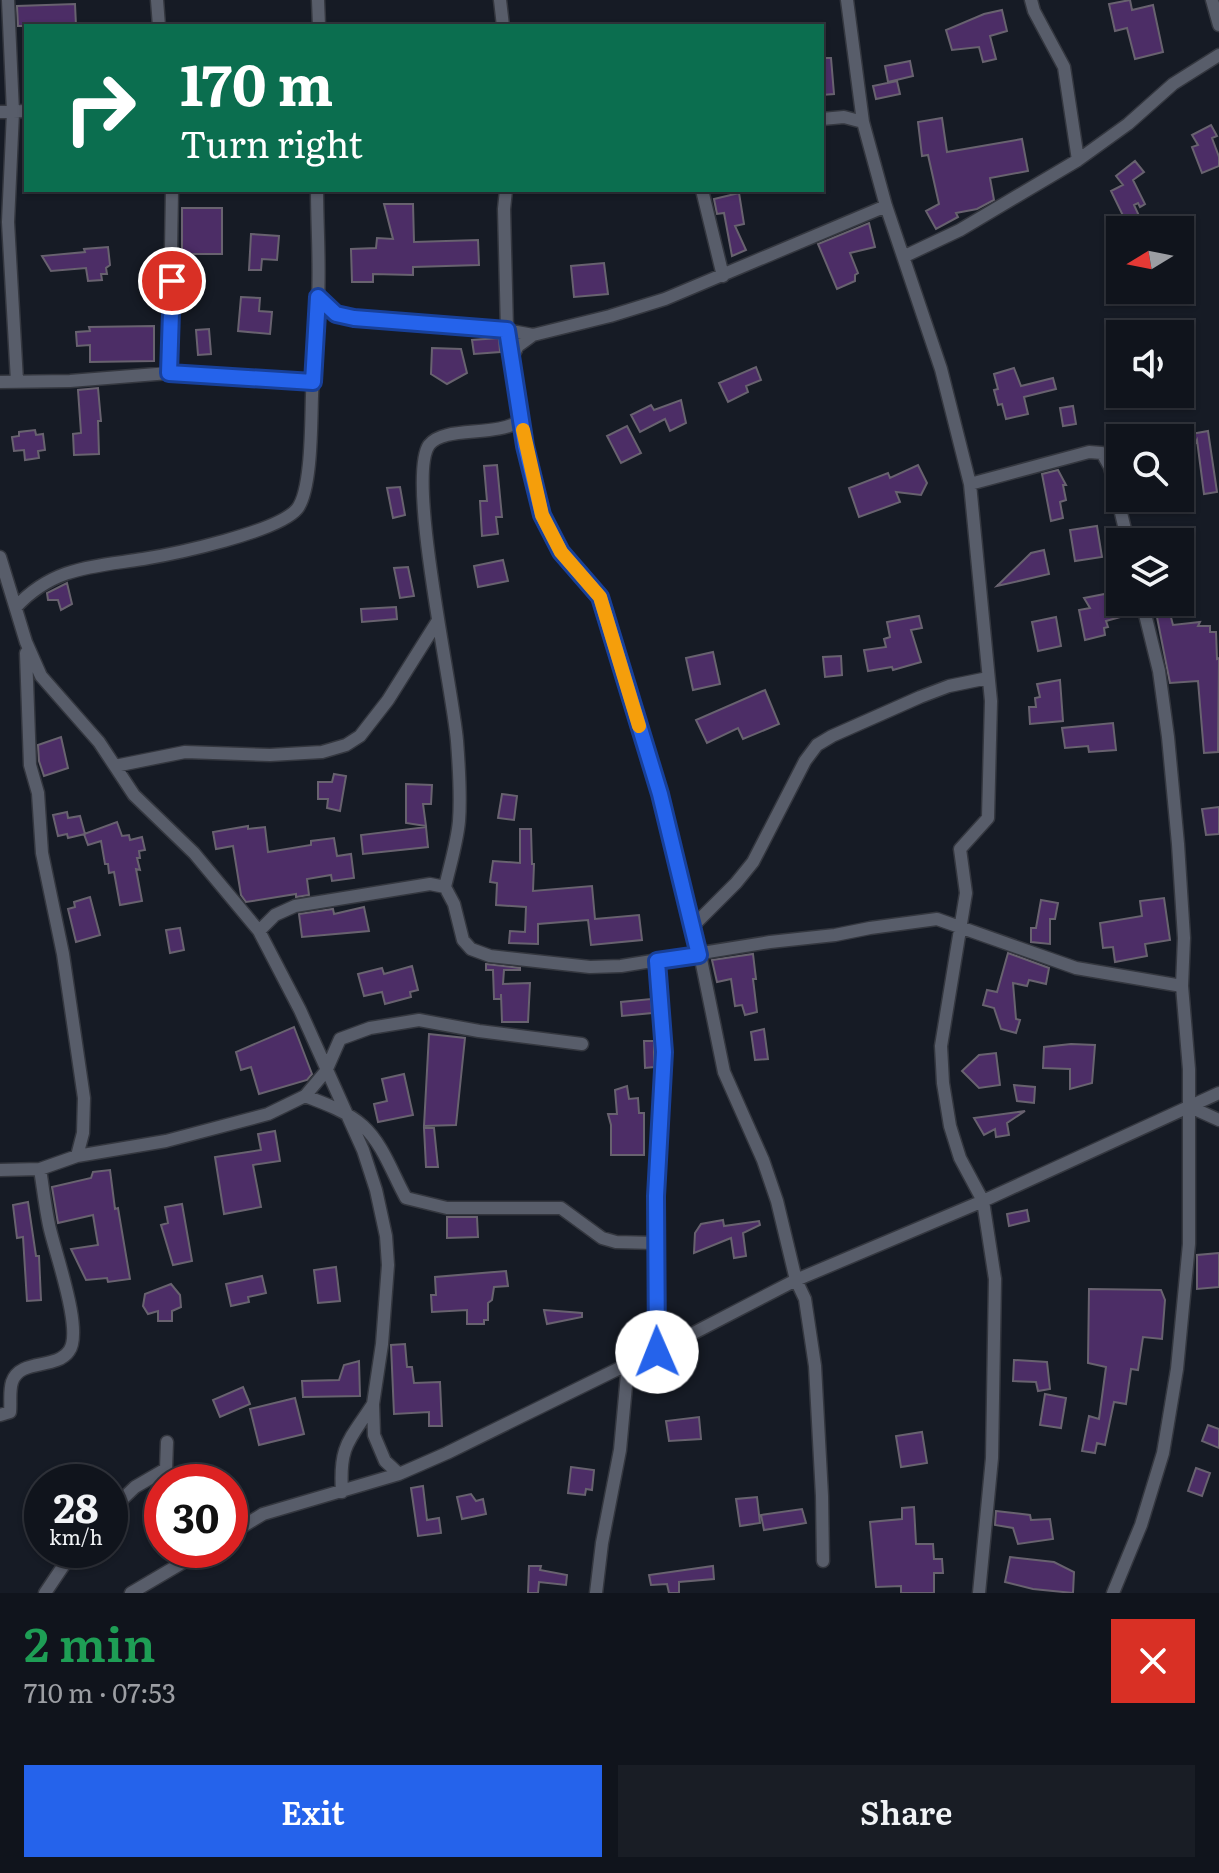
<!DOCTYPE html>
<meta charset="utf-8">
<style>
:root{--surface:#10141c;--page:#191d25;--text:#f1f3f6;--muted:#9c9ea3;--line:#30333b;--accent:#2563eb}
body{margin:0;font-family:Literata,serif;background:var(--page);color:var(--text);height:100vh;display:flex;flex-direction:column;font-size:30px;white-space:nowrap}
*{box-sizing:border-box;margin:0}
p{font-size:26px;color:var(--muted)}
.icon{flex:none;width:44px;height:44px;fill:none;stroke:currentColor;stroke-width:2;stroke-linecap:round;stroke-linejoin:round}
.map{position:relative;height:1593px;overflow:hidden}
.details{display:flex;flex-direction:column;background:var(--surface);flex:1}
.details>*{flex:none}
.banner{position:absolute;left:24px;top:24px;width:800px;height:168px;border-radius:0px;box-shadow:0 2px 6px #0004,0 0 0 2px var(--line);background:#0b6e4f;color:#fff;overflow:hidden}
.needle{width:52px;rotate:260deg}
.controls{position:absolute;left:1106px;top:216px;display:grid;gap:16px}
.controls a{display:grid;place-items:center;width:88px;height:88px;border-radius:0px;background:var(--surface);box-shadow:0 2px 6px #0004,0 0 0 2px var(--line);font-size:40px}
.speed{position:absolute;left:24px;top:1464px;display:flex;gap:16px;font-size:40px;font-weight:700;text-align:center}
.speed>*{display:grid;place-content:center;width:104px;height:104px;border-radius:50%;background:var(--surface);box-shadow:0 2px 6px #0004,0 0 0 2px var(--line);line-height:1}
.speed small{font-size:20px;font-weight:400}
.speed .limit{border:12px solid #d22;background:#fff;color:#111}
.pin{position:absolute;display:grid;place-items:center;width:68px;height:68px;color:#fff;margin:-34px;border:4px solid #fff;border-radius:50%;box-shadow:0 2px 8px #0007}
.me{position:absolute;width:88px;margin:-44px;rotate:359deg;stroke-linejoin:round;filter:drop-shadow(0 0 6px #0008)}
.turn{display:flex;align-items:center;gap:28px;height:168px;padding:0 24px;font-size:36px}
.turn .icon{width:104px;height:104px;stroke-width:2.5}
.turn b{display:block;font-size:56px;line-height:68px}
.round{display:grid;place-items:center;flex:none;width:84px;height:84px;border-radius:0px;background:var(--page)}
.overview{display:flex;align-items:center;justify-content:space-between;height:136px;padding:0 24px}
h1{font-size:48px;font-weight:600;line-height:60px;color:#1e9e55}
.button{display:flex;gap:16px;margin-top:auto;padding:16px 24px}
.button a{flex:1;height:92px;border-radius:0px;background:var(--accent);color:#fff;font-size:32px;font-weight:600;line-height:92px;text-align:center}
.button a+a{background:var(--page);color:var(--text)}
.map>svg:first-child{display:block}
.building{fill:#4c2d66;stroke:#68626f;stroke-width:2}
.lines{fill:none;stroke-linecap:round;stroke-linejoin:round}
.minor-casing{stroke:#34373f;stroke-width:15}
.minor{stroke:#585d6a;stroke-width:12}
.route-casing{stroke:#184099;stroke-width:20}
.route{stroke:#2563eb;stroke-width:14}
.slow{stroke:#f59e0b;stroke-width:14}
</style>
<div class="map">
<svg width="1219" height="1593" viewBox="0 0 1219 1593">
<rect width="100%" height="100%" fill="#161b25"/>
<!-- building -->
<path class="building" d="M1130,0L1132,10L1153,5L1163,52L1135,59L1127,28L1115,31L1109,4Z
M75,4L76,26H18L17,6Z
M1002,10L1007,31L990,36L996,59L983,62L979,47L952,50L946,30L984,14Z
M822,58H831L834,94L822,95Z
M910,61L913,76L888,82L885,66Z
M897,81L900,94L876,99L873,86Z
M942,118L947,152L1022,139L1028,171L990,178L994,200L977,209L956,213L958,217L936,229L926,211L939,204L928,155L922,156L918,122Z
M1211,125L1217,136L1212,138L1219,157V166L1202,173L1192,147L1198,145L1192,135Z
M1135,161L1144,172L1133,180L1145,204L1140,207L1138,203L1134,205L1141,220L1128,226L1111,191L1123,185L1116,176Z
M739,193L744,224L735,226L746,250L732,256L724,213L717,214L714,199Z
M384,204H413L414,242L478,240L479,265L413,267V275L373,274V282H352L351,249L376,248L377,238L393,239Z
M182,208H222V254H182Z
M869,223L875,247L850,253L858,273L855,275V281L837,289L818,244Z
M251,234L279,236L277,260L262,259L261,270H249Z
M108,247L110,265L106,268L107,274H101L102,280L88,281L86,268L51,271L42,256L85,252L84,249Z
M604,263L608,294L574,297L571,266Z
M241,297L260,298L259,311L272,312L270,334L238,331Z
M154,326V361L90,362V345L77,346L76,332L90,331L89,327Z
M209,329L211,354L198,355L196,330Z
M499,338L500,352L474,354L472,340Z
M432,348L461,349L467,373L447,384L431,374Z
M756,367L761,380L746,386L748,392L728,402L719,383Z
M1014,368L1021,386L1053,378L1056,389L1024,397L1028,414L1006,419L1002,404L998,405L994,390L998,389L994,374Z
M98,388L101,421H98L99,454L74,455L73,434L81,433L78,390Z
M681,400L686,423L670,431L665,419L640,432L631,415L651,405L654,410Z
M1073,406L1076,424L1063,426L1060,408Z
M627,426L641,453L621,463L607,436Z
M35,430L36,435L43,434L45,450L38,451L39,458L25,460L24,450L14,451L12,437L19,436V432Z
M1208,431L1217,492L1204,494L1197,440L1180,475V436Z
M497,465L502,517H496L498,534L482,536L480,501H487L484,466Z
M918,465L927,483L921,495L896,492L900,502L859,517L849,488L888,473L890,478Z
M1058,470L1066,485H1063L1066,500L1060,502L1063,518L1051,521L1042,474Z
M400,487L405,515L393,518L387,488Z
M1097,526L1102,557L1075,561L1070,530Z
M1044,550L1049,574L997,586L1031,553Z
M503,560L508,581L478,587L474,566Z
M408,567L414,596L400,598L394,568Z
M67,583L72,604L61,610L58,600H48L47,593Z
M1120,591L1124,616L1106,621L1108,627L1104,628L1105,635L1085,640L1079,610L1090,608L1084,598Z
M1154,602H1167L1173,625L1200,622L1198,626H1210V632H1216L1217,659L1219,658L1218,752L1204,753L1198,681L1170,683Z
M396,607L397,619L362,622L361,609Z
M919,616L922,628L911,630L921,662L893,670L892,667L868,671L864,650L886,647L884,639L890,637L887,622Z
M1056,617L1061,646L1038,651L1032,622Z
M713,652L720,684L693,690L686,658Z
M841,656L842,675L825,677L823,657Z
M1060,680L1063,721L1030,724L1029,707H1036L1035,698L1040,697L1037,684Z
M765,690L779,724L743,739L738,728L707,743L696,720Z
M1113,723L1116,750L1089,752L1088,746L1065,748L1062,728Z
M61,737L68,768L44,776L39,761L38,745Z
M334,774L346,776L340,811L327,808L328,799H318V782H332Z
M406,784L432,785L431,804H423L426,826L406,823Z
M502,794L517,796L514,820L498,818Z
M1219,807V834L1206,835L1202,809Z
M67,812L68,818L80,816L85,834L68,838L67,834L58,836L53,815Z
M117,822L122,836L129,835L130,840L142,837L145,850L139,851L140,858H137L140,870L136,869L142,901L120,905L114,872L109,873L108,864H105L101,841L88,845L84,834Z
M248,826V829L265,827L268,852L311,845V841L334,838L337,856L351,854L354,878L332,881L331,875L307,879L309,895L296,897V894L246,902L241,895L233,846L216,849L213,832Z
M426,827L428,847L363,854L361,835Z
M520,829H531L532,864H534L533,891L592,886L595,919L639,915L642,940L591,945L588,920L538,924V944L509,943L510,931L525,932L526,907L496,905L497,883L490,882L493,861L520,863Z
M90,897L100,935L76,942L68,909L75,907L74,902Z
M1164,898L1170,940L1145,944L1147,956L1115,962L1113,947L1103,948L1100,923L1142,916L1140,901Z
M1041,900L1058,903L1055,919H1050V944L1031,942V928H1036Z
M364,907L369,931L302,937L299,914L333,909L334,914Z
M180,928L184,950L170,953L166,930Z
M1008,953L1049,968L1046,984L1029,980L1027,986L1013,983L1016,1019L1020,1020L1016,1033L1001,1029L994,1008L983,1005L987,990L997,992Z
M753,954L756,979H753L757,1012L745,1015L742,1005L735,1006L731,979L717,982L712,960Z
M486,964L520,968V970H504L503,984L530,983L528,1022H502L501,994V999H494L493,970H486Z
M412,966L418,990L410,992L411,997L385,1004L382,992L364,996L358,974L382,968L384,974Z
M651,999L652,1013L622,1016L621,1002Z
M294,1027L312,1074L307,1080L259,1094L251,1067L241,1070L236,1052Z
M764,1029L768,1059L755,1060L751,1032Z
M429,1034L465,1038L456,1125L424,1126Z
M644,1041H654V1067L645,1068Z
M1071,1044L1095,1045L1092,1083L1070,1089V1069L1043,1068L1044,1047Z
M996,1053L1000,1085L979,1088L962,1071L979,1055Z
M404,1074L413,1115L378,1122L374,1104L387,1101L382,1079Z
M1014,1085L1035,1087L1034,1103L1017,1101Z
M627,1086L629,1099L638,1098L639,1113H644V1155H611V1125L608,1114H617L615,1090Z
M1025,1111L1007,1123L1009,1135L996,1137L995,1129L984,1135L974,1118Z
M424,1128H434L438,1167H426Z
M275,1131L280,1161L253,1165L261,1207L224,1214L215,1157L261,1150L258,1134Z
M110,1170L115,1209L118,1208L130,1279L108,1282L107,1278L86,1280L71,1249L98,1245L93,1215L58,1223L52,1187L91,1178L93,1172Z
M28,1202L36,1256H39L41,1300L27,1301L23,1237L17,1238L13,1205Z
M182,1204L192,1261L173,1265L161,1225L168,1223L165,1207Z
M1027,1210L1029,1221L1009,1226L1007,1214Z
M447,1217H477L478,1237L447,1238Z
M723,1220L724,1226L759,1221L760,1225L743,1233L746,1256L734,1258L731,1238L694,1253L695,1233L701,1224Z
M1219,1253V1287L1197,1289V1255Z
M336,1267L340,1301L318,1303L314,1270Z
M506,1271L508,1286L494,1287L492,1300L488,1303V1320H484V1324H467V1310L432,1312L431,1295H436L435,1277Z
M262,1276L266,1293L248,1297L249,1302L231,1306L226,1284Z
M171,1284L180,1295L181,1307L172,1311V1321H158V1311L148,1314L143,1306L145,1294Z
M1089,1289L1161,1290L1165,1300L1162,1339L1143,1337L1138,1370L1131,1369L1126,1404L1114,1402L1105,1445L1097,1443L1095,1453L1082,1451L1089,1416L1099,1419L1106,1367L1088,1363Z
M544,1310L582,1313V1317L547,1324Z
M405,1344L407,1367H412L414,1383L440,1382L442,1426H429V1412L394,1414L391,1345Z
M1014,1360L1047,1362L1050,1389L1038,1391L1036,1382L1013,1381Z
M359,1361L360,1396L303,1397L302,1381L339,1380L344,1365Z
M243,1387L250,1404L220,1417L213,1400Z
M1045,1394L1066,1398L1061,1428L1040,1425Z
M295,1398L304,1434L259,1445L250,1409Z
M699,1417L701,1439L669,1441L666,1421Z
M1208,1425L1219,1429V1448L1202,1441Z
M922,1432L927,1463L901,1467L896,1436Z
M571,1467L594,1470L592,1490L586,1489L585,1495L568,1493Z
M1196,1468L1210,1473L1202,1496L1188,1491Z
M423,1486L427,1520L439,1518L441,1533L418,1536L411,1488Z
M471,1494L476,1501L483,1499L486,1514L462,1519L457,1497Z
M757,1497L760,1523L740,1526L736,1499Z
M914,1507L916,1544H933L934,1559H942L943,1573H934V1593H901V1586L876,1587L870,1522L902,1519V1508Z
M802,1509L806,1523L764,1530L761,1515Z
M996,1511L1030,1515L1031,1520L1050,1519L1053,1539L1018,1544L1013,1528L995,1525Z
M1010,1557L1054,1562L1074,1572L1073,1593L1033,1589L1005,1582Z
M529,1566H541L540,1570L567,1575L566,1585L539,1582L538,1593H528Z
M713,1566L714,1579L679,1582V1593H669L667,1584L651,1585L649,1575Z"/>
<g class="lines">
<!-- minor casing -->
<g class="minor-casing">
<path id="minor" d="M8,0L13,112L8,222L17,381
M157,0L159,26
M318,0L319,26
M500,0L503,26
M847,0L863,122L886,206L941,369L970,484L991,701L988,818L960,849L966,893L941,1046L943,1083L950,1126L960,1158L983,1201L995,1279L992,1458L979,1593
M1031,0L1034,11L1064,67L1078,160
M1212,0L1219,25
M0,112L26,111
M822,119L844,117L863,122
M506,190L504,209L507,330L525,446L542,515L561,552L600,597L609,624L630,702L660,794L694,925L724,1072L763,1160L777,1201L796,1280L805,1299L815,1366L822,1496L823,1561
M702,190L723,276
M905,256L960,230L1078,160L1128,124L1173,84L1219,55
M318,297L336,314L354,318L390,322L490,327L533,335
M511,359L518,346L533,335L610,316L665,299L886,206
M169,373L172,190
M0,382L70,381L169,373L313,382
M970,484L1089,452L1102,453L1110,467L1128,542
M0,557L26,642L41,676L99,742L134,795L194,853L259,931L300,1010L363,1150L376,1190L386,1236L388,1265L382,1344L373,1404L374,1435L385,1461L399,1474
M16,607C53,567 92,567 143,559C174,554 278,532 297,509C312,491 311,421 312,396C313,364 317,331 318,299C320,263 317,226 317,190
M26,653L30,765L38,793L42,853L63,954L84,1098L83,1133L77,1156
M115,766L185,752L270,755L322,752L346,745L360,736L388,700L437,622
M445,887C450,865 457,843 459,821C461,796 459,767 457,741C453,690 406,478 429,445C444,425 497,438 521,420
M694,925L736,883L753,862L805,761L817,745L832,736L920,697L949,686L988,678
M259,931L275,915L295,906L430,884L445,887L454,904L463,940L471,949L490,956L590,967L621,966L770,942L835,935L870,928L937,919L1076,968L1182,986
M305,1096C324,1103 348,1112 363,1126C383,1144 393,1175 406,1198L447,1208H561L602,1238L616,1242L655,1243
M1188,1106L1219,1120
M0,1170L40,1169L77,1156L166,1141L268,1114L305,1096L326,1071L340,1039L370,1028L419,1020L479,1031L582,1044
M657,1352L655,1243L664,1052L657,961
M0,1415L10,1412C11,1402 9,1392 12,1382C20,1358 56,1370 69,1351C84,1331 54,1250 49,1225C45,1206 43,1188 40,1169
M342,1492C339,1445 349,1441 373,1404
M110,1511L135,1487L166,1469L167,1442
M230,1534L263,1514L399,1474L447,1453L628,1364L657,1352L796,1280L983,1201L1219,1093
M45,1593L74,1550
M131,1593L204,1550
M596,1593L602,1543L620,1450L628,1364
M1113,1593L1141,1525L1163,1453L1177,1369L1189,1244V1069L1182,986L1184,938L1178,844L1168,737L1159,671L1142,602"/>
</g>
<!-- minor -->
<use href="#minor" class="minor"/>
</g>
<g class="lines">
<!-- route casing -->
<g class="route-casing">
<path id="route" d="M172,281L169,373L313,382L318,297L336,314L354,318L507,330L525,446L542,515L561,552L600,597L660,794L699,955L657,961L664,1052L656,1196L657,1352"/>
</g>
<!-- route -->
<use href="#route" class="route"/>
<!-- slow -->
<path class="slow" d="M523,430L542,515L561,552L600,597L639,726"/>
</g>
</svg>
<div class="controls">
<a><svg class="needle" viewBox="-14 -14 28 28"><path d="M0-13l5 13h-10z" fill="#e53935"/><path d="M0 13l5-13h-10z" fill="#9c9ea3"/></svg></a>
<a><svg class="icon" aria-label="sound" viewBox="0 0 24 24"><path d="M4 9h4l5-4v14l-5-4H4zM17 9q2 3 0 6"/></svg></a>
<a><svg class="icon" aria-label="search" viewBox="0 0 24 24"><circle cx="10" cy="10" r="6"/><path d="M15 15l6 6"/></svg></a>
<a><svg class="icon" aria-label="layers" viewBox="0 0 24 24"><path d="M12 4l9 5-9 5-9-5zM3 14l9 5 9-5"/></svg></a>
</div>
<div class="speed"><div>28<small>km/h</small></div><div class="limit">30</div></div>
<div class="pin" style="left:172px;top:281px;background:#d93025"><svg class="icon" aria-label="arrive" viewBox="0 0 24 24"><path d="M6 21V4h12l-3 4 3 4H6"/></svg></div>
<svg class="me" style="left:657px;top:1352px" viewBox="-20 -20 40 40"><circle r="19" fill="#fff"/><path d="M0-13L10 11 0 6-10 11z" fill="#2563eb"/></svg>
<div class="banner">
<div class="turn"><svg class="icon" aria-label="right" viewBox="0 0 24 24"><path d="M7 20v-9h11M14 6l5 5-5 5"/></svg><div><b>170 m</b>Turn right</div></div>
</div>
</div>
<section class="details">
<div class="overview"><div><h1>2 min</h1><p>710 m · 07:53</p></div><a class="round" style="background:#d93025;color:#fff"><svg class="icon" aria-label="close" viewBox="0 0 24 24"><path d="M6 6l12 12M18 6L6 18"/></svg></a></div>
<div class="button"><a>Exit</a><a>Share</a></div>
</section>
